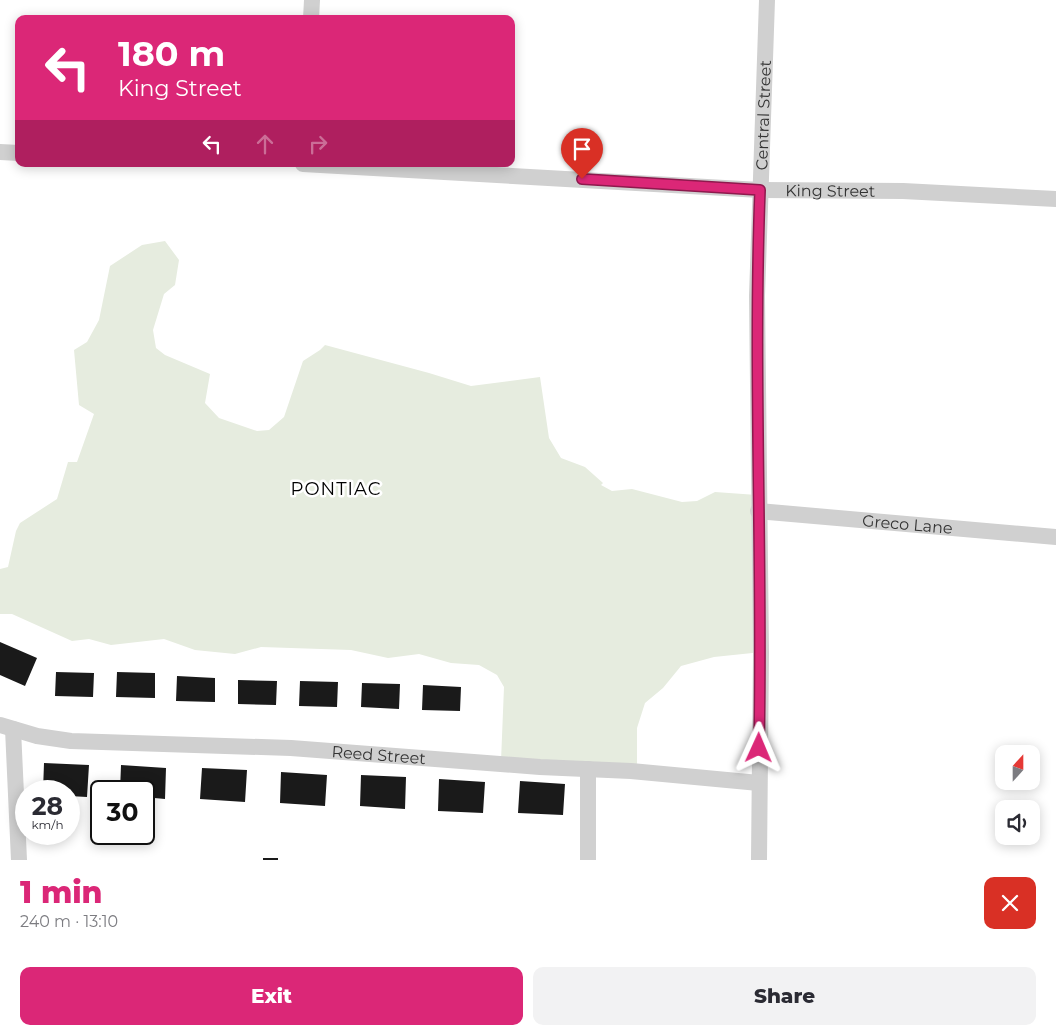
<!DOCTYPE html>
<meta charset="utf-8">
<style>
:root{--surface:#fff;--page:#f2f2f3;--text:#2b2b33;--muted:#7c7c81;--accent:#db2777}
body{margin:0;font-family:Montserrat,sans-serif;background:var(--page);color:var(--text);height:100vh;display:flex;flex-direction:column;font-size:19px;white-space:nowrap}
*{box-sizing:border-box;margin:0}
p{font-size:16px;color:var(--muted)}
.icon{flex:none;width:28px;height:28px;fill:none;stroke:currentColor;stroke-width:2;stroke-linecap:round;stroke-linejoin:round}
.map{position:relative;height:860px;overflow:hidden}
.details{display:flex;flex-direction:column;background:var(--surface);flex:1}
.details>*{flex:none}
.hud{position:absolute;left:15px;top:15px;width:500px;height:152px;border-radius:10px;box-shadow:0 2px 12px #0003;background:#db2777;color:#fff;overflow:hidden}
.needle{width:32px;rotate:21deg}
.tools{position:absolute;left:995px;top:745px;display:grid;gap:10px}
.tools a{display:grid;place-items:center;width:45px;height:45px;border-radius:10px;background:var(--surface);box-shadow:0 2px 12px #0003;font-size:25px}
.speed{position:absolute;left:15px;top:780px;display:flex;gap:10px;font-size:25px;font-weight:700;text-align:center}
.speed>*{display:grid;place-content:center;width:65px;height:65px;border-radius:50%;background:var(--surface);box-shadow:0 2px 12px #0003;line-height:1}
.speed small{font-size:12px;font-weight:400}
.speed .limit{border:2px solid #111;border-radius:8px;background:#fff;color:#111}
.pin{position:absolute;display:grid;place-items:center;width:42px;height:42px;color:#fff;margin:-51px -21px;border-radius:50% 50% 50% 0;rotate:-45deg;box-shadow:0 0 5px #0007}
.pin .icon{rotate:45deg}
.me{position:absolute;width:55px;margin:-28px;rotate:1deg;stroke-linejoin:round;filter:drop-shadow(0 0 4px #0008)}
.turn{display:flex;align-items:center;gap:18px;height:105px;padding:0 20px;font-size:22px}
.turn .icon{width:65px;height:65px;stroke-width:2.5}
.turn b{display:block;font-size:35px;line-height:42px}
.lanes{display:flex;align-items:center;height:48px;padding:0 20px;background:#0003;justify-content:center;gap:25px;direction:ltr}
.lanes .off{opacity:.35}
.round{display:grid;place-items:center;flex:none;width:52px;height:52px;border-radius:10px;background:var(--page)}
.headline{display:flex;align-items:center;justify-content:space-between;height:85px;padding:0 20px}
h1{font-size:30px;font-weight:800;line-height:38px;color:var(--accent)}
.primary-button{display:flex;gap:10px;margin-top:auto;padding:10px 20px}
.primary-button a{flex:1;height:58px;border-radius:10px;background:var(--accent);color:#fff;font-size:20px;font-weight:800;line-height:58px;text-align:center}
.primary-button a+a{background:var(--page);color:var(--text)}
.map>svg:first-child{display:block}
.green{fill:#e6ecdf}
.building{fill:#1a1a1a}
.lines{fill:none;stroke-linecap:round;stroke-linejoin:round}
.street{stroke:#d0d0d0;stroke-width:16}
.route-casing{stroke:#8e194d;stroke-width:12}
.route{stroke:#db2777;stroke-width:9}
.labels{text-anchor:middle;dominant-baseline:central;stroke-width:5;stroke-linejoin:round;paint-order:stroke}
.street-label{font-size:16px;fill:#333;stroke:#fff}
.neighbourhood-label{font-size:18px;letter-spacing:1px;fill:#000;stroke:#fff}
</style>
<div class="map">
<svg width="1056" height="860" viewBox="0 0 1056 860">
<rect width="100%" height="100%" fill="#fff"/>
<!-- green -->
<path class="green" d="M165,241L179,260L175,285L164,294L153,330L156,348L165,355L210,374L205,403L219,418L257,431L269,430L284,417L303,361L320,350L325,345L429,373L471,386L540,377L549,438L561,458L585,467L603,483L601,485L612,491L632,489L682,502L697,501L715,492L757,495L762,652L714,657L681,666L663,688L645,703L637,728V768L501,761L504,687L497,675L479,665L451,663L419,654L388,658L351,650L261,647L235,654L195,650L164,639L111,645L89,639L72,641L12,614H0V569L8,567L16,531L20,523L57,499L68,462H77L94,414L79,405L74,350L87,342L99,320L110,266L142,245Z"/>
<!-- building -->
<path class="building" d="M0,642L37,658L25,686L0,675Z
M56,672L94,673L93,697L55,696Z
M117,672L155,673V698L116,697Z
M177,676L215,678V702L176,701Z
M238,680L277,681L276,705L238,704Z
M300,681L338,682L337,707L299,706Z
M362,683L400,684L399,709L361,707Z
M423,685L461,687L460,711L422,710Z
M44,763L89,765L87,797L69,796V791H43Z
M121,765L166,768L165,799L144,797V791H120Z
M202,768L247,770L245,802L200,799Z
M281,772L327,775L325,806L280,803Z
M361,775L406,777L405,809L360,806Z
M439,779L485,782L483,813L438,811Z
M520,781L565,784L563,815L518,813Z
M263,858H278V860H263Z"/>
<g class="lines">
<!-- street -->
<g class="street">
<path d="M311,19L312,0"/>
<path d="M0,152L19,153"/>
<path id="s1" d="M303,164L760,190L903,191L1056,199"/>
<path id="s2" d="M758,511L1056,537"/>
<path id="s3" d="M0,725L37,736L71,741L291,748L540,767L631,771L759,783"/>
<path d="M13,729L19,860"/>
<path d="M588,769V860"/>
<path id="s4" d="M759,860L761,652L757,296L767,0"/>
</g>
</g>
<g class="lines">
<!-- route casing -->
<g class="route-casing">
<path id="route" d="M582,179L760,190C753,376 763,562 759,748"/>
</g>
<!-- route -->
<use href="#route" class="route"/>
</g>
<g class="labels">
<!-- street labels -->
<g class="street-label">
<text stroke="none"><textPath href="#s4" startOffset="745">Central Street</textPath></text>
<text stroke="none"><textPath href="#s1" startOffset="528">King Street</textPath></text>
<text stroke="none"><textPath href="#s2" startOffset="150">Greco Lane</textPath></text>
<text stroke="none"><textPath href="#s3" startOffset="381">Reed Street</textPath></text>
</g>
<!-- neighbourhood labels -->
<g class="neighbourhood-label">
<text x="336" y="489">PONTIAC</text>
</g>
</g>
</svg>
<div class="tools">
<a><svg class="needle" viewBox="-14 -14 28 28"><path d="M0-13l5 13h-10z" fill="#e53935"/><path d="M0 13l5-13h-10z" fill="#7c7c81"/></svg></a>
<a><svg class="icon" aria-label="sound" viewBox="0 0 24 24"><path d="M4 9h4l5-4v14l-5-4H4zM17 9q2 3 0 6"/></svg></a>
</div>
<div class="speed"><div>28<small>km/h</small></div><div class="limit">30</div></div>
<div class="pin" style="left:582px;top:179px;background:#d93025"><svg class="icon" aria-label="arrive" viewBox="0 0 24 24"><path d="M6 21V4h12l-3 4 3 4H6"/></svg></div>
<svg class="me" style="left:759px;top:748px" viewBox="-20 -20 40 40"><path d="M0-17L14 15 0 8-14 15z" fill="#db2777" stroke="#fff" stroke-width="4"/></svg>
<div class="hud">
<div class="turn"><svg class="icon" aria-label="left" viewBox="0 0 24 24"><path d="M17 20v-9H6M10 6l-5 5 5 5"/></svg><div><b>180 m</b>King Street</div></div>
<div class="lanes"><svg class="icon" aria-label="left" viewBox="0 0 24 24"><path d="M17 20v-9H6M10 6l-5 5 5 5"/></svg><svg class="icon off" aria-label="ahead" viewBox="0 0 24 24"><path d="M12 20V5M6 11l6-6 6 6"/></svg><svg class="icon off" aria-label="right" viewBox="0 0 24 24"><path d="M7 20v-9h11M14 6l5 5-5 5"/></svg></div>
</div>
</div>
<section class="details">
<div class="headline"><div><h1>1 min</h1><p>240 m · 13:10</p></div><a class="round" style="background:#d93025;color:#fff"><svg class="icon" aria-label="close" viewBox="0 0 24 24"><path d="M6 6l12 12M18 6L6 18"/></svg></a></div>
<div class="primary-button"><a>Exit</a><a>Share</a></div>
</section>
